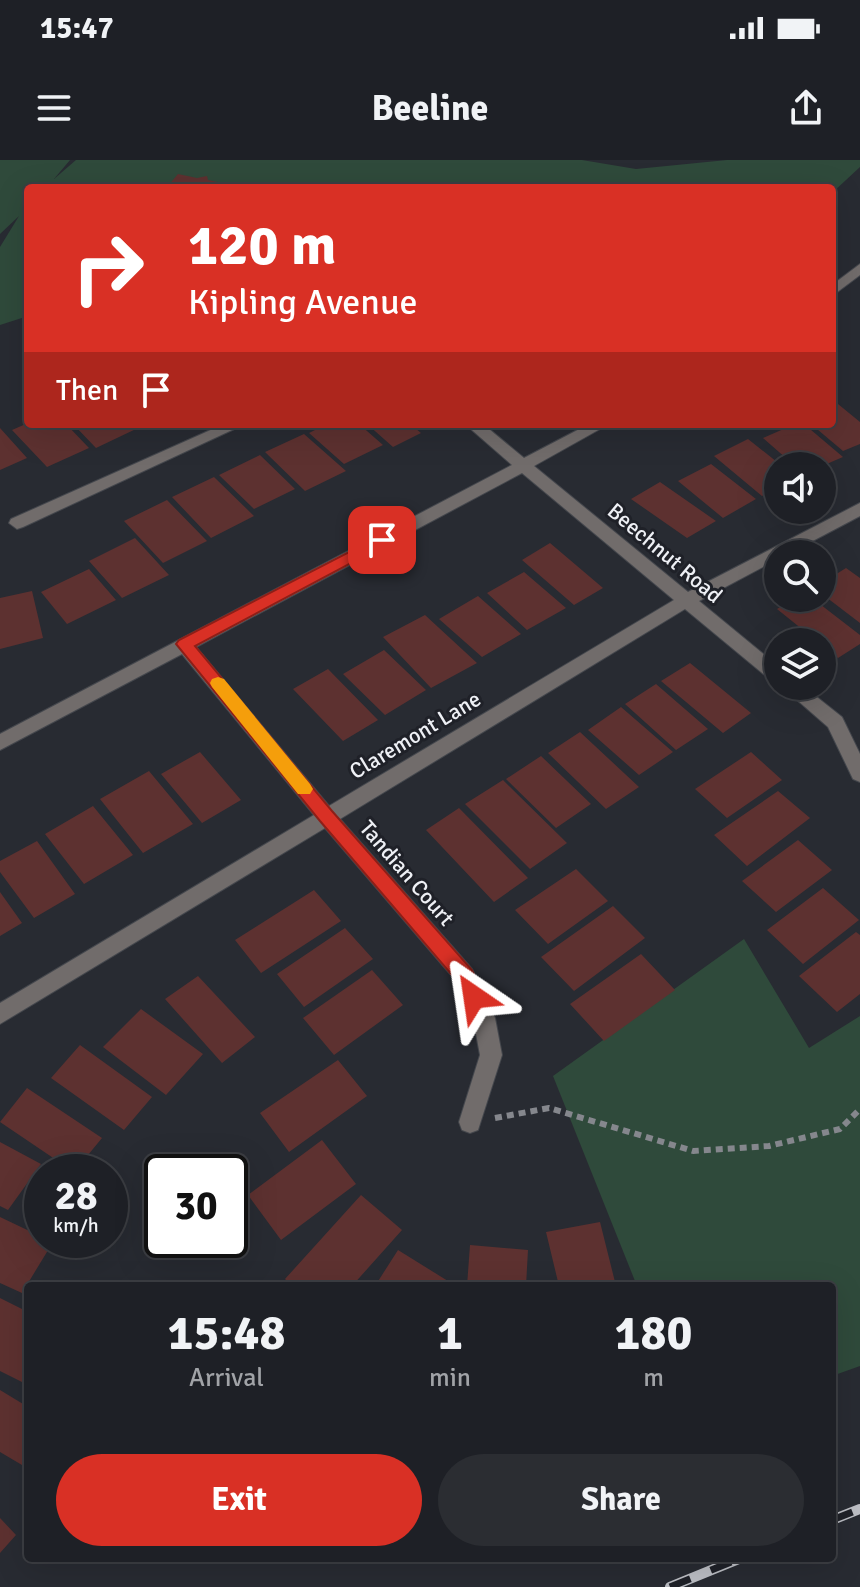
<!DOCTYPE html>
<style>
:root{--surface:#1e2026;--page:#2b2d32;--text:#f1f3f6;--muted:#a1a3a7;--line:#3c3e43;--accent:#d93025}
body{margin:0;font-family:Signika,sans-serif;background:var(--page);color:var(--text);height:100vh;display:flex;flex-direction:column;font-size:30px;white-space:nowrap}
*{box-sizing:border-box;margin:0}
p{font-size:26px;color:var(--muted)}
.icon{flex:none;width:44px;height:44px;fill:none;stroke:currentColor;stroke-width:2;stroke-linecap:round;stroke-linejoin:round}
.map{position:relative;flex:1;overflow:hidden}
.sheet{position:absolute;left:24px;top:1122px;width:812px;height:280px;display:flex;flex-direction:column;background:var(--surface);border-radius:8px;box-shadow:0 8px 32px #0002,0 0 0 2px var(--line)}
.sheet>*{flex:none}
.hud{position:absolute;left:24px;top:24px;width:812px;height:244px;border-radius:8px;box-shadow:0 8px 32px #0002,0 0 0 2px var(--line);background:#d93025;color:#fff;overflow:hidden}
.buttons{position:absolute;left:764px;top:292px;display:grid;gap:16px}
.buttons a{display:grid;place-items:center;width:72px;height:72px;border-radius:50%;background:var(--surface);box-shadow:0 8px 32px #0002,0 0 0 2px var(--line);font-size:40px}
.speed{position:absolute;left:24px;top:994px;display:flex;gap:16px;font-size:40px;font-weight:700;text-align:center}
.speed>*{display:grid;place-content:center;width:104px;height:104px;border-radius:50%;background:var(--surface);box-shadow:0 8px 32px #0002,0 0 0 2px var(--line);line-height:1}
.speed small{font-size:20px;font-weight:400}
.speed .limit{border:4px solid #111;border-radius:12px;background:#fff;color:#111}
.pin{position:absolute;display:grid;place-items:center;width:68px;height:68px;color:#fff;margin:-34px;border-radius:16px;box-shadow:0 4px 12px #0006}
.me{position:absolute;width:88px;margin:-44px;rotate:328deg;stroke-linejoin:round;filter:drop-shadow(0 0 6px #0008)}
.turn{display:flex;align-items:center;gap:28px;height:168px;padding:0 32px;font-size:36px}
.turn .icon{width:104px;height:104px;stroke-width:2.5}
.turn b{display:block;font-size:56px;line-height:68px}
.then{display:flex;align-items:center;height:76px;padding:0 32px;background:#0003;gap:16px;font-size:30px}
.eta{display:flex;justify-content:space-evenly;align-items:center;height:136px;text-align:center}
.eta b{font-size:48px;font-weight:800;line-height:56px}
.button{display:flex;gap:16px;margin-top:auto;padding:16px 32px}
.button a{flex:1;height:92px;border-radius:48px;background:var(--accent);color:#fff;font-size:32px;font-weight:800;line-height:92px;text-align:center}
.button a+a{background:var(--page);color:var(--text)}
.status{display:flex;justify-content:space-between;align-items:center;height:56px;padding:0 40px;background:var(--surface);direction:ltr}
.status svg{height:22px;fill:currentColor}
header{display:flex;justify-content:space-between;align-items:center;height:104px;padding:0 32px;background:var(--surface);font-size:36px;font-weight:800}
.map>svg:first-child{display:block}
.green{fill:#2f4a3b}
.building{fill:#5d3130}
.lines{fill:none;stroke-linecap:round;stroke-linejoin:round}
.minor-casing{stroke:#44474d;stroke-width:2}
.path{stroke:#85878d;stroke-width:6;stroke-dasharray:7 5;stroke-linecap:butt}
.minor{fill:#716c6b;fill-rule:evenodd}
.rail-casing{stroke:#bcbec4;stroke-width:10}
.rail{stroke:#1f2128;stroke-width:7;stroke-dasharray:22;stroke-linecap:butt}
.route{fill:#d93025;stroke:#8d1f18;stroke-width:2}
.slow{fill:#f59e0b}
.labels{text-anchor:middle;dominant-baseline:central;stroke-width:6;stroke-linejoin:round;paint-order:stroke}
.street-label{font-size:22px;fill:#eef0f5;stroke:#1f2128}
</style>
<div class="status"><b>15:47</b><svg viewBox="0 0 49 12"><path d="M0 12V9h3v3zM5 12V6h3v6zM10 12V3h3v9zM15 12V0h3v12zM26 1h20v11H26zM47 4h2v5h-2z"/></svg></div>
<header><svg class="icon" aria-label="menu" viewBox="0 0 24 24"><path d="M4 6h16M4 12h16M4 18h16"/></svg>Beeline<svg class="icon" aria-label="share" viewBox="0 0 24 24"><path d="M12 15V3M7 8l5-5 5 5M5 13v7h14v-7"/></svg></header>
<div class="map">
<svg width="860" height="1427" viewBox="0 0 860 1427">
<rect width="100%" height="100%" fill="#282b32"/>
<!-- green -->
<path class="green" d="M0,0H70L54,19L76,0H582L636,9L727,0H860V7L832,33V28H28V156L0,165V87L19,56L0,74Z
M744,779L809,888L860,856V1206L832,1216V1126H637L553,916Z"/>
<!-- building -->
<path class="building" d="M178,14L197,18L207,16L208,20L227,24L223,28L167,27Z
M838,244L860,262V284L843,291L811,264H832V247Z
M28,263L66,264L89,288L47,307L12,270Z
M73,264H134L138,268L96,288Z
M327,264H359L383,285L344,304L309,273Z
M367,264H410L421,273L393,287Z
M795,264H804L843,297L822,306H795L763,278Z
M0,268L27,298L0,310Z
M304,274L346,311L305,331L265,292Z
M748,279L782,306H778V328L762,336L714,296Z
M260,295L295,329L254,349L219,315Z
M711,304L756,339L723,358L678,321Z
M214,317L254,356L211,378L172,337Z
M660,322L716,361L687,378L631,339Z
M167,340L207,381L163,403L124,361Z
M135,378L169,415L122,438L89,401Z
M550,383L603,428L574,445L522,400Z
M846,408L860,418V463L822,434V423Z
M89,409L116,440L67,464L41,432Z
M524,412L566,448L527,470L487,433Z
M32,431L43,478L0,489V438Z
M478,436L521,474L482,497L439,459Z
M795,438H812L860,475V484L838,498L822,486V482H818L777,449Z
M425,455L477,503L431,528L383,477Z
M384,490L426,530L385,555L343,514Z
M690,503L751,553L723,573L661,521Z
M328,509L378,560L343,581L293,529Z
M656,524L708,569L676,590L625,544Z
M621,547L673,592L639,615L588,570Z
M580,572L639,627L606,649L548,593Z
M200,592L241,640L202,663L161,614Z
M751,592L782,620L727,658L695,629Z
M541,596L591,644L556,668L506,619Z
M149,611L193,664L143,693L100,639Z
M503,620L567,683L530,709L465,644Z
M778,631L810,658L747,706L714,675Z
M93,646L133,695L84,724L45,674Z
M459,648L528,718L494,742L426,670Z
M798,680L832,710L776,752L742,721Z
M37,681L75,734L34,758L0,712V701Z
M576,709L608,741L548,784L515,750Z
M823,728L859,760L803,804L767,770Z
M314,730L341,761L261,813L235,780Z
M0,732L22,763L0,776Z
M613,746L645,778L574,831L541,797Z
M345,768L373,799L304,847L277,814Z
M856,772L860,775V834L837,852L799,816Z
M641,794L675,830L604,881L570,844Z
M372,810L403,845L334,895L303,858Z
M198,816L255,877L222,903L165,839Z
M141,849L203,894L166,935L103,887Z
M80,885L152,937L124,970L51,918Z
M338,900L367,936L289,992L260,953Z
M27,928L102,978L74,1012L0,962Z
M322,980L356,1024L281,1080L248,1035Z
M0,982L41,1004L8,1050L0,1046Z
M361,1035L402,1070L352,1126H292L285,1119Z
M0,1057L42,1077V1080L53,1082L22,1133L0,1123Z
M600,1062L616,1126H559L546,1072Z
M470,1085L528,1090L526,1126H467Z
M398,1090L456,1126H375Z
M0,1138L28,1152V1225L0,1211Z
M0,1230L28,1247V1295L22,1305L0,1292Z
M0,1358L16,1375L0,1393Z"/>
<g class="lines">
<!-- minor casing -->
<g class="minor-casing">
<path id="minor" d="M860,104V115L832,136V125Z
M224,264H245L23,367L17,369L9,363L11,359Z
M465,264H483L524,298L589,264H609L534,306L688,432L860,343V356L788,394H778V399L699,441L778,506V523L772,521L685,449L340,659L472,809L495,858L502,895L478,970L470,973L462,970L459,962L480,895L473,858L457,822L325,668L0,864V843L314,655L182,494L0,590V574L512,305ZM522,313L674,440L329,646L196,487Z
M781,526H803L842,557L860,594V622L853,619L828,567Z"/>
</g>
<!-- path -->
<path class="path" d="M495,958L549,948L693,991L769,986L840,969L860,949"/>
<!-- minor -->
<use href="#minor" class="minor"/>
<!-- rail casing -->
<g class="rail-casing">
<path id="rail" d="M832,1360L860,1349
M670,1427L741,1398"/>
</g>
<!-- rail -->
<use href="#rail" class="rail"/>
</g>
<!-- route -->
<path class="route" d="M382,375L389,380L387,384L195,486L332,651L472,810L484,837L481,843L474,846L468,843L458,822L320,661L176,484L179,480Z"/>
<!-- slow -->
<path class="slow" d="M218,517L224,519L310,624L313,629L310,634H298L212,527L210,523L212,519Z"/>
<g class="labels">
<!-- street labels -->
<g class="street-label">
<text transform="translate(665 393) rotate(40)">Beechnut Road</text>
<text transform="translate(415 575) rotate(-31)">Claremont Lane</text>
<text transform="translate(407 713) rotate(49)">Tandian Court</text>
</g>
</g>
</svg>
<div class="buttons">
<a><svg class="icon" aria-label="sound" viewBox="0 0 24 24"><path d="M4 9h4l5-4v14l-5-4H4zM17 9q2 3 0 6"/></svg></a>
<a><svg class="icon" aria-label="search" viewBox="0 0 24 24"><circle cx="10" cy="10" r="6"/><path d="M15 15l6 6"/></svg></a>
<a><svg class="icon" aria-label="layers" viewBox="0 0 24 24"><path d="M12 4l9 5-9 5-9-5zM3 14l9 5 9-5"/></svg></a>
</div>
<div class="speed"><div>28<small>km/h</small></div><div class="limit">30</div></div>
<div class="pin" style="left:382px;top:380px;background:#d93025"><svg class="icon" aria-label="arrive" viewBox="0 0 24 24"><path d="M6 21V4h12l-3 4 3 4H6"/></svg></div>
<svg class="me" style="left:474px;top:837px" viewBox="-20 -20 40 40"><path d="M0-17L14 15 0 8-14 15z" fill="#d93025" stroke="#fff" stroke-width="4"/></svg>
<div class="hud">
<div class="turn"><svg class="icon" aria-label="right" viewBox="0 0 24 24"><path d="M7 20v-9h11M14 6l5 5-5 5"/></svg><div><b>120 m</b>Kipling Avenue</div></div>
<div class="then">Then<svg class="icon" aria-label="arrive" viewBox="0 0 24 24"><path d="M6 21V4h12l-3 4 3 4H6"/></svg></div>
</div>
<section class="sheet">
<div class="eta">
<div><b>15:48</b><p>Arrival</p></div>
<div><b>1</b><p>min</p></div>
<div><b>180</b><p>m</p></div>
</div>
<div class="button"><a>Exit</a><a>Share</a></div>
</section>
</div>
